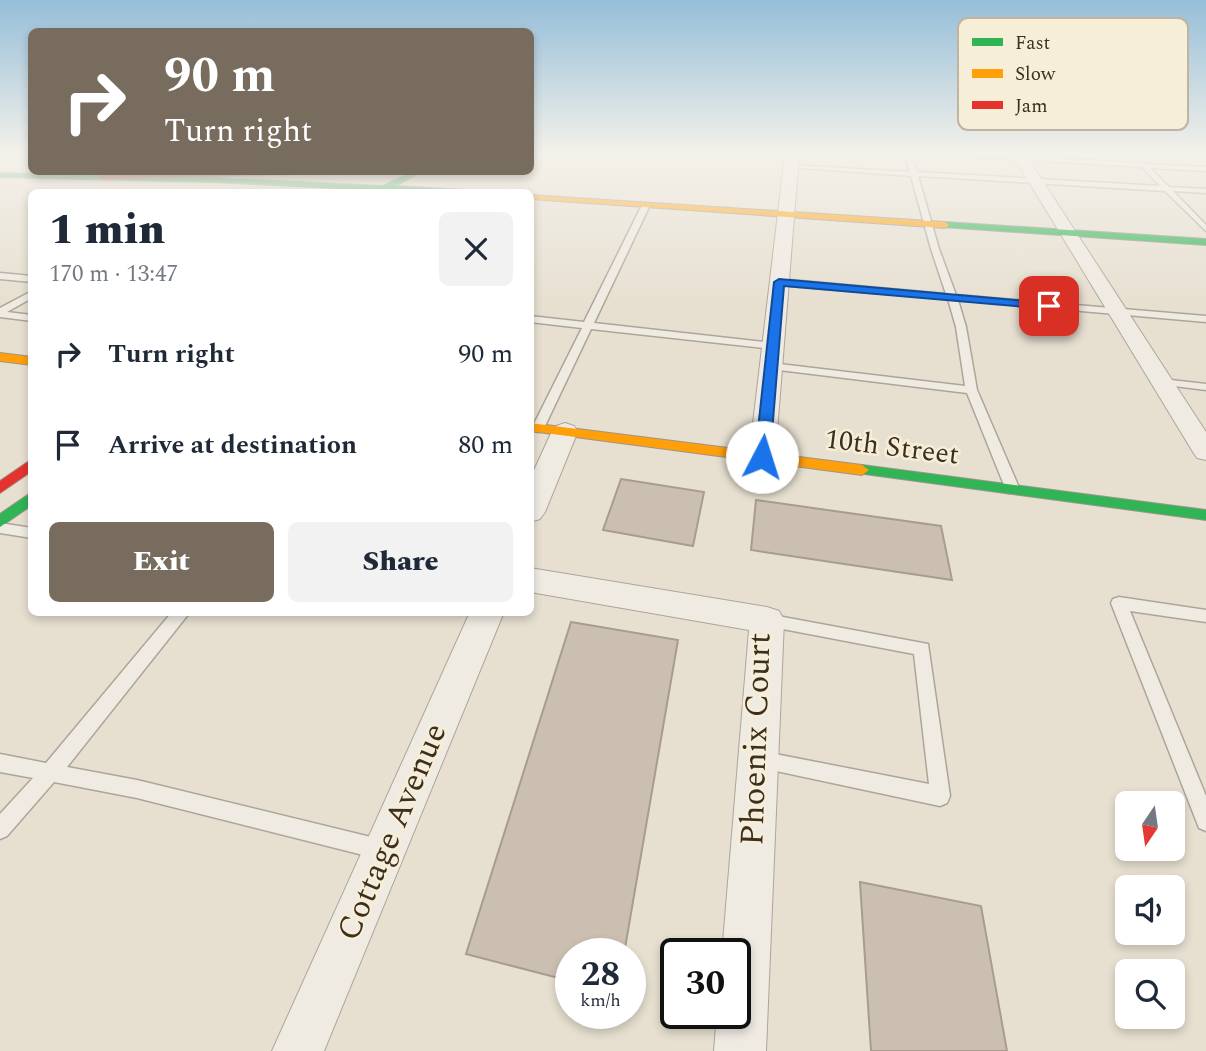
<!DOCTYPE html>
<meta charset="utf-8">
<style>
:root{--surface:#fff;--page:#f2f2f3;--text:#1f2937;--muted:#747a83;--accent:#786c5e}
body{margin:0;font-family:Spectral,serif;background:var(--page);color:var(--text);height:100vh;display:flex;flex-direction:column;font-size:26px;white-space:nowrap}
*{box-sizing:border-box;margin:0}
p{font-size:23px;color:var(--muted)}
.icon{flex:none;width:38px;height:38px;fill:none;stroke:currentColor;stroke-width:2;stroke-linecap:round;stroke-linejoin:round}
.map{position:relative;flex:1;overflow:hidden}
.drawer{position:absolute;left:28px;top:189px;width:506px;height:427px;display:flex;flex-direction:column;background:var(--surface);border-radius:10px;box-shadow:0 4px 10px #0003}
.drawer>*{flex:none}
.top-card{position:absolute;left:28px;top:28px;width:506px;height:147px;border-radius:10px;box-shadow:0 4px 10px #0003;background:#786c5e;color:#fff;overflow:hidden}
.needle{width:46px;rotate:193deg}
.tools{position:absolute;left:1115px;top:791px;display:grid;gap:14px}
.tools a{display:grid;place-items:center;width:70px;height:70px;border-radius:10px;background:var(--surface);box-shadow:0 4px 10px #0003;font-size:35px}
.speed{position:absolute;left:555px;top:938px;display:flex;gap:14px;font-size:35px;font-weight:700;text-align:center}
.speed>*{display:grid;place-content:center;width:91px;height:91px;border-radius:50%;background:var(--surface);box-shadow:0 4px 10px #0003;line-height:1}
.speed small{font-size:18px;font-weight:400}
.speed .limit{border:4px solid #111;border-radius:10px;background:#fff;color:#111}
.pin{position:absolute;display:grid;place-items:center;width:60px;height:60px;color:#fff;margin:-30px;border-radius:14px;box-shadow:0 4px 10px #0006}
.me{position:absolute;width:77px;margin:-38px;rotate:5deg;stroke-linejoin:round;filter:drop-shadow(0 0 5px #0008)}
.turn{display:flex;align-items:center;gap:24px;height:147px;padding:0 21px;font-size:32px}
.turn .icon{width:91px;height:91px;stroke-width:2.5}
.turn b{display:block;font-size:49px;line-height:60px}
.round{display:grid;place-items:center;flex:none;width:74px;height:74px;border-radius:10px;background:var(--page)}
.summary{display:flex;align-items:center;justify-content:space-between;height:119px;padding:0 21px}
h1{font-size:42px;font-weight:800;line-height:52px}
.action{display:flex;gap:14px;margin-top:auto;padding:14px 21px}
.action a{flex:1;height:80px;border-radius:10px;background:var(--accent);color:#fff;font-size:28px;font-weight:800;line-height:80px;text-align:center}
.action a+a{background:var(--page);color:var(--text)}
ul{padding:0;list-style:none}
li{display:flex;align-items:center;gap:21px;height:91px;padding:0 21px}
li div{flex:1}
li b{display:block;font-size:26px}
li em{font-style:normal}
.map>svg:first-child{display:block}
.building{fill:#cbbfb2;stroke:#a89c90;stroke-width:2}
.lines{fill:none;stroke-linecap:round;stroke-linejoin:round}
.lane-casing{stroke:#ada599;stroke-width:3}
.street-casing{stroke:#ada599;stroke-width:2}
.fast-casing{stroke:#9c958a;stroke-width:2}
.slow-casing{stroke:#9c958a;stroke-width:2}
.jam-casing{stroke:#9c958a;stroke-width:2}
.lane{fill:#efebe3;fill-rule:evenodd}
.street{fill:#efebe3;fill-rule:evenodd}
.fast{fill:#30b455;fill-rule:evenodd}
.slow{fill:#ff9f0a;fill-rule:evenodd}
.jam{fill:#e5322d;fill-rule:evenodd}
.route{fill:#1a73e8;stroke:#114b97;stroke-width:2}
.labels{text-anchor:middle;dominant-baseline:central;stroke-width:5;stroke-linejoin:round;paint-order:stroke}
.street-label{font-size:28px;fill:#3d2e20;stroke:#f7eed8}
.near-street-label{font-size:33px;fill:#3d2e20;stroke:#f7eed8}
.key{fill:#f7eed8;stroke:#bfb4a1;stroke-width:2}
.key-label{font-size:19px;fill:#3d2e20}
</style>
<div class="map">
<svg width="1206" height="1051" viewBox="0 0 1206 1051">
<rect width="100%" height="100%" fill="#e7e0d1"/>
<!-- building -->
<path class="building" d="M621,479L704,492L693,546L603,530Z
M756,500L941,526L952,580L751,550Z
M571,622L678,640L624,954H570V981L466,954Z
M860,882L981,906L1007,1051H871Z"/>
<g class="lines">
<!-- lane casing -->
<g class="lane-casing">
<path id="lane" d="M905,154H911L917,172L1160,186L1142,167L931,154H978L1138,163L1130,154H1137L1146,164L1206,167V171L1150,168L1169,187L1206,189V193L1173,191L1206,225V231L1165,191L918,176L939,249L956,295L1206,316V322L958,300L966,327L977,390L1020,490L1018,493H1008L1006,490L967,393L771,369L766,366L771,363L965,386L956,327L948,299L779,285L775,282L779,279L946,294L931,249L911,176L788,167L791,165L910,172Z
M646,203L650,205L594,323L773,343L778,346L773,349L591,329L544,428L538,432L534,431L532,428L582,328L530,322V316L584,322L642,205Z
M0,273L32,276V282L0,279Z
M32,291V298L7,312L32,315V321L0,317V308Z
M1162,379L1206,384V390L1158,384L1156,382Z
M0,523L32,528V538L0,533Z
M1119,597L1206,610V622L1130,611L1206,796V831L1199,828L1111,603L1113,599Z
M172,612H190L67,767L137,780L383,840L390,843L393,850L390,857L383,860L137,798L54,782L7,836L0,839V814L33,778L0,772V754L46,763Z
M767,614L928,644L950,796L947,803L940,806L753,766L751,760L753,754L760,751L929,784L914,654L767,626L761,624L759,620L761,616Z"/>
</g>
<!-- street casing -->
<g class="street-casing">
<path id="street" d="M785,154H799L775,457L771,463L762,465L753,463L749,457Z
M1012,154H1025L1206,432V460L1197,458L1193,452Z
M565,423L574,426L578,431L545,512L540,519L530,522V479L552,431L556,426Z
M530,568L767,607L779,611L784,620L766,1051H714L717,1013H735V954H722L749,630L530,592Z
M470,612H504L324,1051H272Z"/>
</g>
<!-- fast casing -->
<g class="fast-casing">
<path id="fast" d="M412,172H421L395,186L465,190L469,192H373L375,190L213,182L0,177V173L213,178L383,186Z
M945,222L1206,239V245L942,227L941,225Z
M862,465L1206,510V520L857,473L855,470L857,467Z
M32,492V505L0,527V514Z"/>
</g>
<!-- slow casing -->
<g class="slow-casing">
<path id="slow" d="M530,195L945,222L949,225L945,228L530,199Z
M0,353L32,357V365L0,361Z
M530,423L862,465L869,470L862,475L530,431Z"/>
</g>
<!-- jam casing -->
<g class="jam-casing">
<path id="jam" d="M233,172H310L306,174L101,179L97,177L101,175Z
M32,459V471L0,493V481Z"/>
</g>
<!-- lane -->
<use href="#lane" class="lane"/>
<!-- street -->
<use href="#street" class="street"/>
<!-- fast -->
<use href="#fast" class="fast"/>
<!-- slow -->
<use href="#slow" class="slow"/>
<!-- jam -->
<use href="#jam" class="jam"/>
</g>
<!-- sky -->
<linearGradient id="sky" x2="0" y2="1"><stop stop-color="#96bed9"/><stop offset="0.51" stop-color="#f4f1ea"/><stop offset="1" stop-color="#f4f1ea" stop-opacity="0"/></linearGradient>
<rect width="1206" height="302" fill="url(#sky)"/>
<!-- route -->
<path class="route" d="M779,279L1049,303L1055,306L1049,309L784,286L770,457L762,461L755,457L774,282Z"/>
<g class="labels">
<!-- street labels -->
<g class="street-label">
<text transform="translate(892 447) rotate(7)">10th Street</text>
</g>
<!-- near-street labels -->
<g class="near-street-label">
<text transform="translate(756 739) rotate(-88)">Phoenix Court</text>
<text transform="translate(392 832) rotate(-67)">Cottage Avenue</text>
</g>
</g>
<!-- legend -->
<rect x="958" y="18" width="230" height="112" rx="10" class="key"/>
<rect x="972" y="38" width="31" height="8" fill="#30b455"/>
<rect x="972" y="69" width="31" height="9" fill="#ff9f0a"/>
<rect x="972" y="101" width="31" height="8" fill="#e5322d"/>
<g class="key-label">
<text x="1015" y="49">Fast</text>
<text x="1015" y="80">Slow</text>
<text x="1015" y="112">Jam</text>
</g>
</svg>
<div class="tools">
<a><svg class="needle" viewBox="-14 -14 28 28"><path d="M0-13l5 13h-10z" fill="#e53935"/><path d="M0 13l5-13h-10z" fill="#747a83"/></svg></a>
<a><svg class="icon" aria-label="sound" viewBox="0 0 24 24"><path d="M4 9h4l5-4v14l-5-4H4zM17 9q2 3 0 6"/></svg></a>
<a><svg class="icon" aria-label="search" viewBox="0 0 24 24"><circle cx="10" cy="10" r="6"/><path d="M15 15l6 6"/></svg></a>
</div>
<div class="speed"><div>28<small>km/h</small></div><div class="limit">30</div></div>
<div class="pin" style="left:1049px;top:306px;background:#d93025"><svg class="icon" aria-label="arrive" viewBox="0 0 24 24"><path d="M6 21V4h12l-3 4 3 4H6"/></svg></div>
<svg class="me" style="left:762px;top:457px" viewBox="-20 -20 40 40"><circle r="19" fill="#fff"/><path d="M0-13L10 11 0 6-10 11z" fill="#1a73e8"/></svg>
<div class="top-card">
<div class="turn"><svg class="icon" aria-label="right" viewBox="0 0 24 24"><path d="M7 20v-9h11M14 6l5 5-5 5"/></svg><div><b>90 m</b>Turn right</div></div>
</div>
<section class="drawer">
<div class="summary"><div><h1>1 min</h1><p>170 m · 13:47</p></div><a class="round"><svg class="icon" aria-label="close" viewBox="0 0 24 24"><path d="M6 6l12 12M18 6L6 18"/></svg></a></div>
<ul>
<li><svg class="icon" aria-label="right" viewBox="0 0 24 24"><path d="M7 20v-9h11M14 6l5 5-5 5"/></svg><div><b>Turn right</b></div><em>90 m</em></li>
<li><svg class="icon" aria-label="arrive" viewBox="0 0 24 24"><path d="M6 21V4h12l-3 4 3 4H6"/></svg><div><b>Arrive at destination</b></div><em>80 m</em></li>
</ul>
<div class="action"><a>Exit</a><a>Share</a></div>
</section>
</div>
